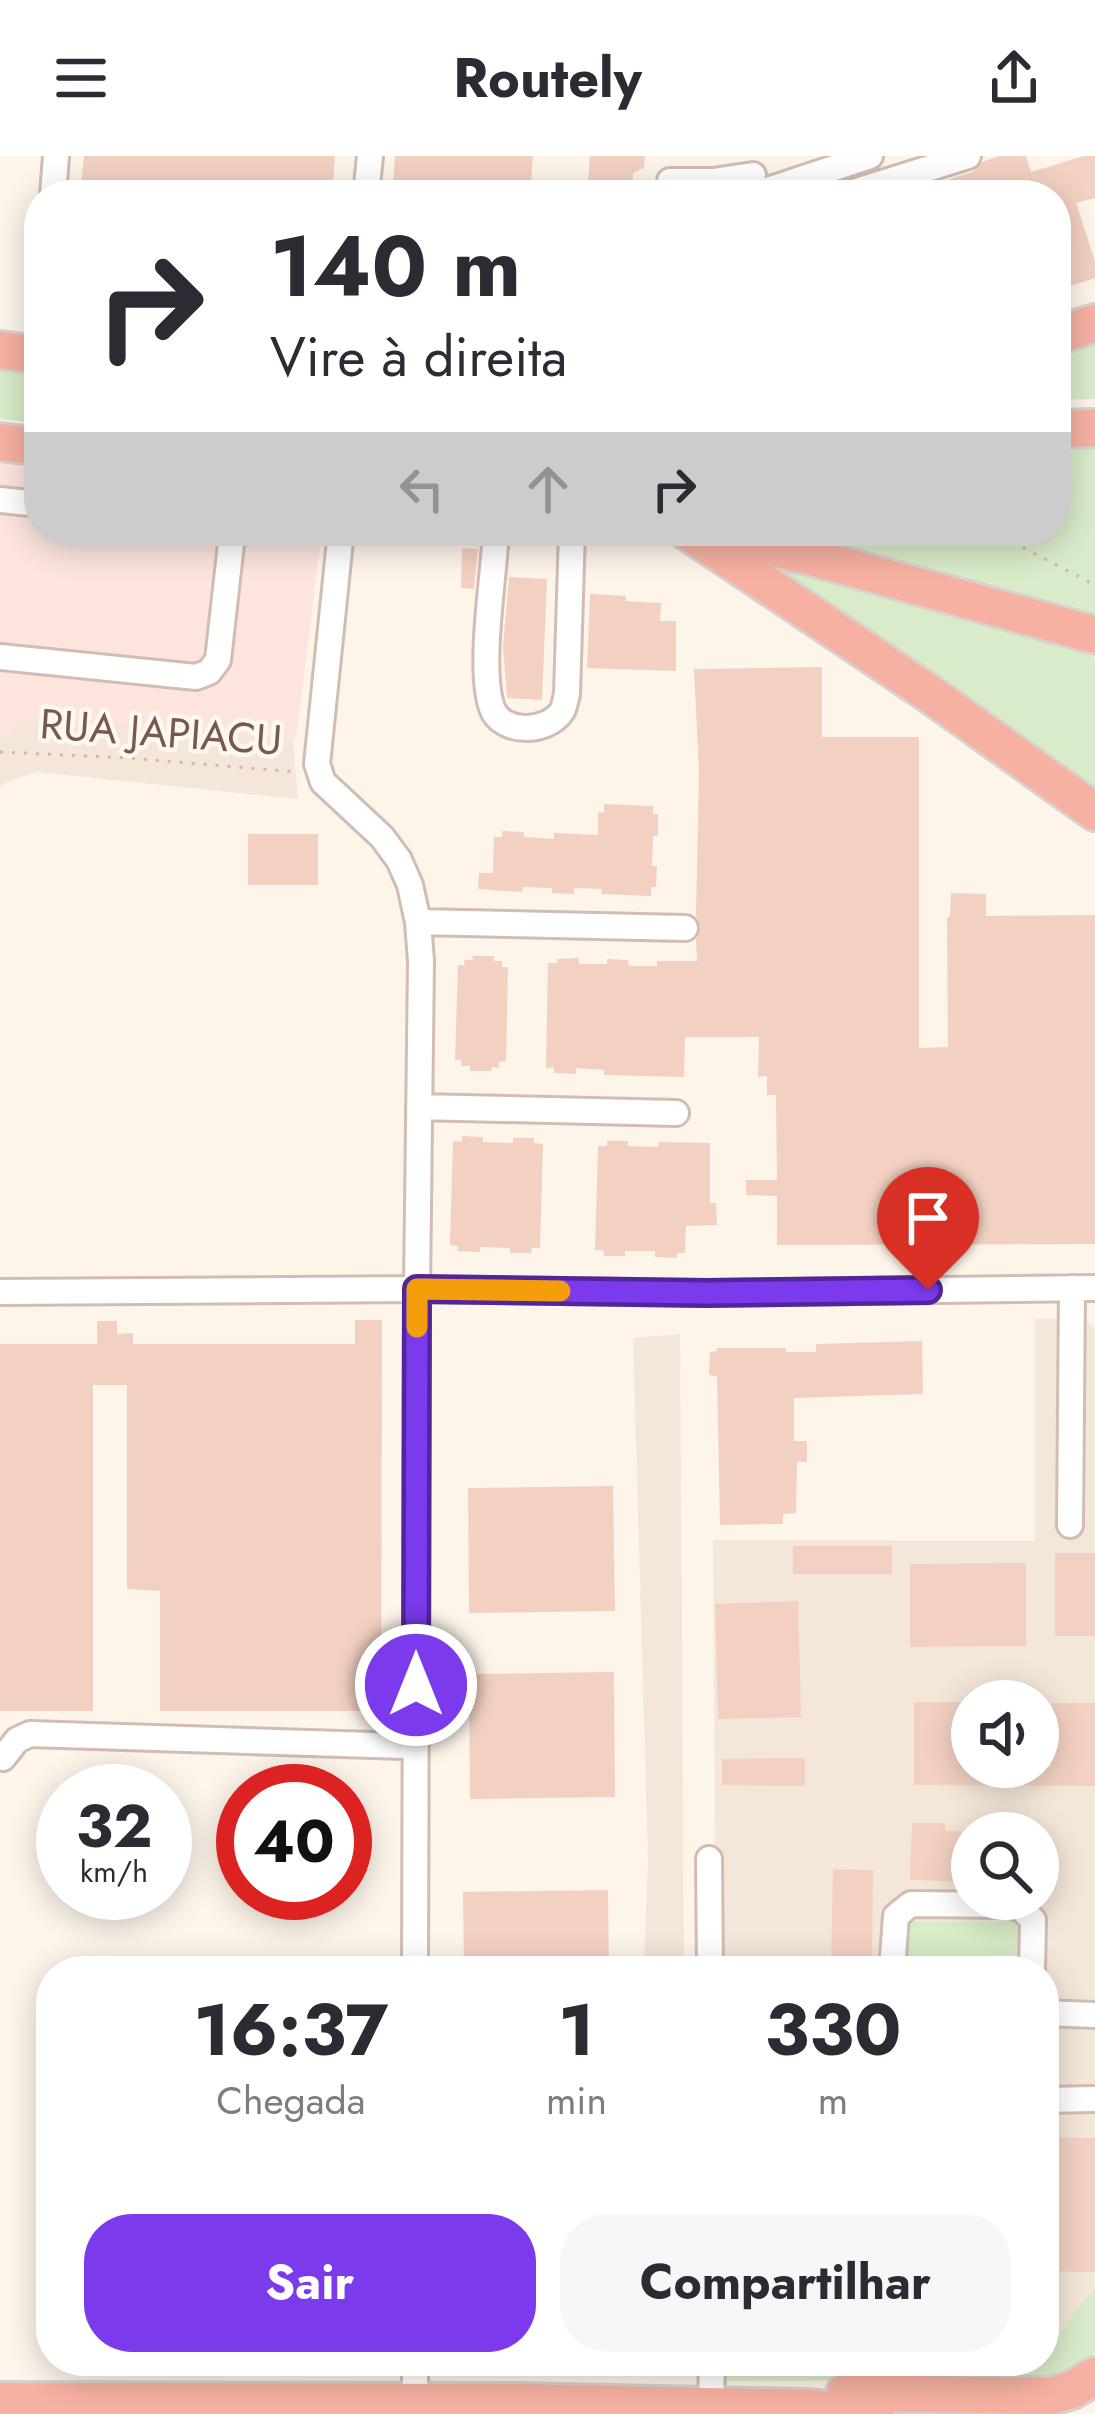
<!DOCTYPE html>
<html lang="pt">
<meta charset="utf-8">
<style>
:root{--surface:#fff;--page:#f7f7f7;--text:#2b2b33;--muted:#7c7c81;--accent:#7c3aed}
body{margin:0;font-family:Jost,sans-serif;background:var(--page);color:var(--text);height:100vh;display:flex;flex-direction:column;font-size:45px;white-space:nowrap}
*{box-sizing:border-box;margin:0}
p{font-size:39px;color:var(--muted)}
.icon{flex:none;width:66px;height:66px;fill:none;stroke:currentColor;stroke-width:2;stroke-linecap:round;stroke-linejoin:round}
.map{position:relative;flex:1;overflow:hidden}
.sheet{position:absolute;left:36px;top:1800px;width:1023px;height:420px;display:flex;flex-direction:column;background:var(--surface);border-radius:48px;box-shadow:0 6px 30px #0003}
.sheet>*{flex:none}
.top-card{position:absolute;left:24px;top:24px;width:1047px;height:366px;border-radius:48px;box-shadow:0 6px 30px #0003;background:#fff;color:var(--text);overflow:hidden}
.controls{position:absolute;left:951px;top:1524px;display:grid;gap:24px}
.controls a{display:grid;place-items:center;width:108px;height:108px;border-radius:50%;background:var(--surface);box-shadow:0 6px 30px #0003;font-size:60px}
.speed{position:absolute;left:36px;top:1608px;display:flex;gap:24px;font-size:60px;font-weight:700;text-align:center}
.speed>*{display:grid;place-content:center;width:156px;height:156px;border-radius:50%;background:var(--surface);box-shadow:0 6px 30px #0003;line-height:1}
.speed small{font-size:30px;font-weight:400}
.speed .limit{border:18px solid #d22;background:#fff;color:#111}
.pin{position:absolute;display:grid;place-items:center;width:102px;height:102px;color:#fff;margin:-123px -51px;border-radius:50% 50% 50% 0;rotate:-45deg;box-shadow:0 0 12px #0007}
.pin .icon{rotate:45deg}
.me{position:absolute;width:132px;margin:-66px;rotate:0deg;stroke-linejoin:round;filter:drop-shadow(0 0 9px #0008)}
.turn{display:flex;align-items:center;gap:42px;height:252px;padding:0 48px;font-size:54px}
.turn .icon{width:156px;height:156px;stroke-width:2.5}
.turn b{display:block;font-size:84px;line-height:102px}
.lanes{display:flex;align-items:center;height:114px;padding:0 48px;background:#0003;justify-content:center;gap:60px;direction:ltr}
.lanes .off{opacity:.35}
.eta{display:flex;justify-content:space-evenly;align-items:center;height:204px;text-align:center}
.eta b{font-size:72px;font-weight:700;line-height:84px}
.button{display:flex;gap:24px;margin-top:auto;padding:24px 48px}
.button a{flex:1;height:138px;border-radius:48px;background:var(--accent);color:#fff;font-size:48px;font-weight:700;line-height:138px;text-align:center}
.button a+a{background:var(--page);color:var(--text)}
header{display:flex;justify-content:space-between;align-items:center;height:156px;padding:0 48px;background:var(--surface);font-size:54px;font-weight:700}
.map>svg:first-child{display:block}
.residential{fill:#f4e6d8;fill-rule:evenodd}
.commercial{fill:#fde5de}
.green{fill:#d9ebc8}
.building{fill:#f2d1c2}
.lines{fill:none;stroke-linecap:round;stroke-linejoin:round}
.minor-casing{stroke:#d2bdb2;stroke-width:30}
.highway-casing{stroke:#d9d1cd;stroke-width:42}
.path{stroke:#d8b4a4;stroke-width:3;stroke-dasharray:3 9;stroke-linecap:butt}
.minor{stroke:#fff;stroke-width:24}
.highway{stroke:#f6b1a2;stroke-width:36}
.route-casing{stroke:#51269a;stroke-width:30}
.route{stroke:#7c3aed;stroke-width:21}
.slow{stroke:#f59e0b;stroke-width:21}
.labels{text-anchor:middle;dominant-baseline:central;stroke-width:9;stroke-linejoin:round;paint-order:stroke}
.street-label{font-size:42px;fill:#78594d;stroke:#fff8f1}
</style>
<header><svg class="icon" aria-label="menu" viewBox="0 0 24 24"><path d="M4 6h16M4 12h16M4 18h16"/></svg>Routely<svg class="icon" aria-label="share" viewBox="0 0 24 24"><path d="M12 15V3M7 8l5-5 5 5M5 13v7h14v-7"/></svg></header>
<div class="map">
<svg width="1095" height="2258" viewBox="0 0 1095 2258">
<rect width="100%" height="100%" fill="#fdf4ea"/>
<!-- residential -->
<path class="residential" d="M0,554L292,573L298,643L37,616L6,626L0,631Z
M1084,1162L1095,1173V2197L1089,2203L1044,2205V1815H716L713,1384L1035,1385V1163ZM972,1545H1038V1611H972ZM972,1677H1038V1743H972Z
M680,1178L684,1815H644L648,1701L633,1182Z"/>
<!-- commercial -->
<path class="commercial" d="M0,308L39,313V375H322L296,583L35,560L0,582Z"/>
<!-- green -->
<path class="green" d="M1095,189V243L1056,244V201Z
M0,208L39,212V267L0,263Z
M1056,287H1095V462L767,375H1056Z
M767,403L1095,501V637L763,411Z
M906,1766H1021V1815H906Z
M1095,2131V2197L1078,2212L1054,2224L718,2225V2205H1044V2175L1061,2174Z"/>
<!-- building -->
<path class="building" d="M84,0H335L332,39H80Z
M395,0H533L530,39H392Z
M590,0H645L644,12L633,17L632,39H587Z
M999,0H1026L1031,16L1084,0H1095V42L1076,47L1095,105V122L1056,135V39H899L973,16L984,5Z
M462,392L478,393L474,433L461,432Z
M509,421L547,423L542,544L507,542L503,491Z
M590,438L626,440V445L661,447L660,465H676V515L587,512Z
M822,511V581H919V892L948,891L947,761H950L951,737L986,738V760L1095,759V1088L777,1089V1040L746,1039V1024H777L776,939H767V920L758,921L759,881H685L684,921L604,919V914L576,912V918L554,917V911L546,912L548,807H557V803L579,802V808H607V803L628,804L629,810H657V805H697L696,783L701,771L696,760L699,615L694,513Z
M604,648L653,650V658H658V680H653L652,710H657L656,731H651V740L601,738L602,733L574,732V738L552,737V732L523,731L522,736L478,733L479,717H493L494,681H502V675L524,676V681L554,683V677L598,679V656L604,657Z
M248,678H318V729H248Z
M472,800H494V805H502V811H508L506,905L499,906V912L492,911L491,915H470V910H461V904H455L458,809H465L464,804H473Z
M462,980L483,981V986L513,987V982H534V987L543,988L540,1092H532L531,1097H510V1092L480,1091V1096L458,1095V1090L450,1089L453,985L462,986Z
M607,985H628V990L658,991L659,986L710,987V1047H716L717,1069L686,1070L685,1097H677V1102L655,1101V1095H625V1100H604L603,1094H595L598,990H607Z
M355,1164H382L381,1555H160V1435L127,1433V1229H93V1555H0V1188H97V1165H117V1178L133,1177V1188H355Z
M922,1185L923,1238L794,1242V1285H807V1306H797L796,1357L783,1358V1368L720,1369L717,1220L709,1219L710,1196L717,1195V1192H786V1196H816V1188Z
M613,1330L615,1455L469,1457L468,1332Z
M793,1390H892V1418H793Z
M1055,1397H1095V1480H1055Z
M1026,1407V1490L910,1491V1408Z
M798,1445L801,1561L718,1563L715,1448Z
M614,1516L615,1641L470,1643L469,1518Z
M914,1546H972V1611H1051V1547H1095V1630L914,1629Z
M805,1602V1630L722,1629V1603Z
M912,1667H945V1675L972,1676V1726L910,1724Z
M833,1713L873,1714L872,1815H831Z
M608,1734L609,1815H464L463,1736Z
M1050,1981L1095,1982V2116L1047,2115L1048,2081L1055,2082L1057,2015H1050Z"/>
<g class="lines">
<!-- minor casing -->
<g class="minor-casing">
<path id="minor" d="M670,25H713L753,19
M53,39L56,0
M366,39L370,0
M753,39L870,0
M844,39L968,0
M0,344L39,348
M341,375L317,608L323,626L382,681L399,704L410,729L418,766L421,805L417,1133L415,1815
M496,375C494,421 478,512 492,552C501,578 547,578 562,555C564,553 566,541 567,538L572,375
M0,501L196,521L209,516L218,504L232,379L247,375
M418,766L685,772
M419,951L676,957
M0,1136L417,1133L706,1137L1095,1132
M1070,1369L1072,1132
M3,1602L17,1584L30,1578L404,1590L416,1587
M709,1703L710,1815
M892,1815L896,1760L911,1748L1010,1749L1022,1753L1033,1764L1032,1815
M1044,1857L1095,1859
M1044,1944L1095,1943
M415,2246V2205
M711,2249L712,2205"/>
</g>
<!-- highway casing -->
<g class="highway-casing">
<path id="highway" d="M1056,180L1095,167
M0,194L39,199
M1056,273L1095,272
M0,286L39,291
M687,375L930,538L1095,656
M703,377L808,400L1095,479
M845,2237L1051,2240L1072,2234L1095,2220
M0,2245L517,2246L805,2252L875,2258"/>
</g>
<!-- path -->
<path class="path" d="M991,375L1095,429
M0,596L129,602L298,616"/>
<!-- minor -->
<use href="#minor" class="minor"/>
<!-- highway -->
<use href="#highway" class="highway"/>
</g>
<g class="lines">
<!-- route casing -->
<g class="route-casing">
<path id="route" d="M416,1529L417,1133L706,1137L928,1134"/>
</g>
<!-- route -->
<use href="#route" class="route"/>
<!-- slow -->
<path class="slow" d="M417,1171V1133L560,1135"/>
</g>
<g class="labels">
<!-- street labels -->
<g class="street-label">
<text transform="translate(161 576) rotate(4)">RUA JAPIACU</text>
</g>
</g>
</svg>
<div class="controls">
<a><svg class="icon" aria-label="sound" viewBox="0 0 24 24"><path d="M4 9h4l5-4v14l-5-4H4zM17 9q2 3 0 6"/></svg></a>
<a><svg class="icon" aria-label="search" viewBox="0 0 24 24"><circle cx="10" cy="10" r="6"/><path d="M15 15l6 6"/></svg></a>
</div>
<div class="speed"><div>32<small>km/h</small></div><div class="limit">40</div></div>
<div class="pin" style="left:928px;top:1134px;background:#d93025"><svg class="icon" aria-label="arrive" viewBox="0 0 24 24"><path d="M6 21V4h12l-3 4 3 4H6"/></svg></div>
<svg class="me" style="left:416px;top:1529px" viewBox="-20 -20 40 40"><circle r="17" fill="#7c3aed" stroke="#fff" stroke-width="3"/><path d="M0-11L8 9 0 5-8 9z" fill="#fff"/></svg>
<div class="top-card">
<div class="turn"><svg class="icon" aria-label="right" viewBox="0 0 24 24"><path d="M7 20v-9h11M14 6l5 5-5 5"/></svg><div><b>140 m</b>Vire à direita</div></div>
<div class="lanes"><svg class="icon off" aria-label="left" viewBox="0 0 24 24"><path d="M17 20v-9H6M10 6l-5 5 5 5"/></svg><svg class="icon off" aria-label="ahead" viewBox="0 0 24 24"><path d="M12 20V5M6 11l6-6 6 6"/></svg><svg class="icon" aria-label="right" viewBox="0 0 24 24"><path d="M7 20v-9h11M14 6l5 5-5 5"/></svg></div>
</div>
<section class="sheet">
<div class="eta">
<div><b>16:37</b><p>Chegada</p></div>
<div><b>1</b><p>min</p></div>
<div><b>330</b><p>m</p></div>
</div>
<div class="button"><a>Sair</a><a>Compartilhar</a></div>
</section>
</div>
